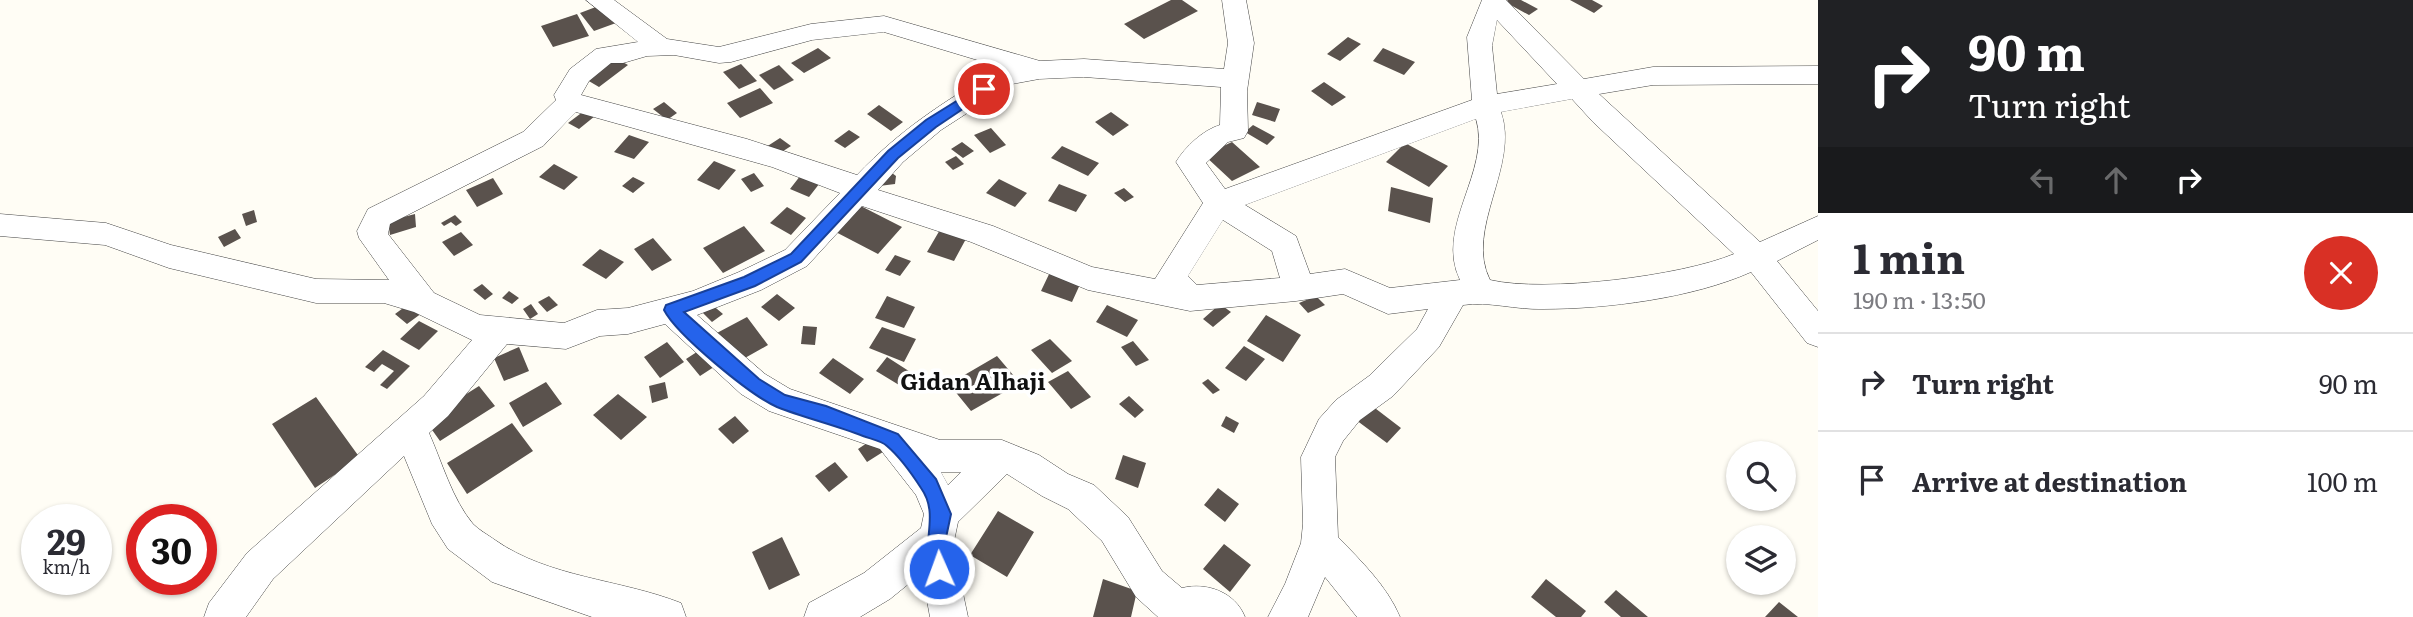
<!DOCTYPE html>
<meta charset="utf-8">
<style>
:root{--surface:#fff;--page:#f2f2f3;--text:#2b2b33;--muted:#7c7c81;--line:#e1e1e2}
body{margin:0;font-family:Literata,serif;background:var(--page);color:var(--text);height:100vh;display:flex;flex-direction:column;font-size:26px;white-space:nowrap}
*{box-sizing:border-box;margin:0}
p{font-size:23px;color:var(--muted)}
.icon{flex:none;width:38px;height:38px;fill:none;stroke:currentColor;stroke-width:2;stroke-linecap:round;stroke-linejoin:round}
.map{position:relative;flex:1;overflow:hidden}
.panel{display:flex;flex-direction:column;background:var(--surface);width:595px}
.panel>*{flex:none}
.banner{background:#202124;color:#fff;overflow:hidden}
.tools{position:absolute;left:1726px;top:441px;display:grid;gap:14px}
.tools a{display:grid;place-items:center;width:70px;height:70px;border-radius:50%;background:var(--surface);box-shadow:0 2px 5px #0004;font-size:35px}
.speed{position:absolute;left:21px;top:504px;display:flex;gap:14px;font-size:35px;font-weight:700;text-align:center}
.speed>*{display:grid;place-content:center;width:91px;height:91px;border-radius:50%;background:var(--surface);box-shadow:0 2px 5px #0004;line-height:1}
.speed small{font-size:18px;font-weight:400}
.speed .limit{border:10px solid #d22;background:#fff;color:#111}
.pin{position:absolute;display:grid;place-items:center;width:60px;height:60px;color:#fff;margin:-30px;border:4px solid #fff;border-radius:50%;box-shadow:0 2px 7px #0007}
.me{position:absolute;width:77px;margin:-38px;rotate:358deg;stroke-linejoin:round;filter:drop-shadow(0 0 5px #0008)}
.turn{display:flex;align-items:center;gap:24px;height:147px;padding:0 35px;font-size:32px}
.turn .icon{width:91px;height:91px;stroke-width:2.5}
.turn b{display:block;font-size:49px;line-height:60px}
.lanes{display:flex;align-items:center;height:66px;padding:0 35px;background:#0003;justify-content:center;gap:35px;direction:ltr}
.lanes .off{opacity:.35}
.round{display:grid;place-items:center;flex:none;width:74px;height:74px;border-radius:37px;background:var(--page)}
.head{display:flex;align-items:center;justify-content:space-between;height:119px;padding:0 35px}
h1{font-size:42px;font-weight:700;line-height:52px}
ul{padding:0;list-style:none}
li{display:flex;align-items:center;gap:21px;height:98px;padding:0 35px;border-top:2px solid var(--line)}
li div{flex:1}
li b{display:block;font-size:26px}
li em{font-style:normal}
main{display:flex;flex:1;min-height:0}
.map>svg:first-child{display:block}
.building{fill:#5a524d}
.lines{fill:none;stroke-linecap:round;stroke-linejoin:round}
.street-casing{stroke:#444;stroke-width:1}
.street{fill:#fff;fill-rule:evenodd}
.route{fill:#2563eb;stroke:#184099;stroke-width:2}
.labels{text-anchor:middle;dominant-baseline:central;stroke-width:7;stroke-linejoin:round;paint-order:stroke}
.quarter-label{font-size:23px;font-weight:bold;fill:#111;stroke:#fff}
</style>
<main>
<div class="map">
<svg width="1818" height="617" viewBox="0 0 1818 617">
<rect width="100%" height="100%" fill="#fffdf5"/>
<!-- building -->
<path class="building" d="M1171,0H1182L1198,11L1144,39L1124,24Z
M1508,0H1521L1538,9L1529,15L1505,2Z
M1570,0H1592L1603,6L1594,13Z
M601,5L616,23L594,31L580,13Z
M577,14L589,36L553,47L541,26Z
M1348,37L1361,44L1340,61L1327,54Z
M818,48L831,58L804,73L791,63Z
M1383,48L1415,62L1404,75L1373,61Z
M612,56L628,65L599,87L582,77Z
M741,64L757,81L739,89L723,72Z
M779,65L794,80L774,90L759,75Z
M1324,82L1346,97L1332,106L1311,91Z
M760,88L773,103L740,118L727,103Z
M664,102L677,113L667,120L653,109Z
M1257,102L1280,109L1275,122L1252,115Z
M879,105L903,122L891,131L867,114Z
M584,111L595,116L579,129L568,123Z
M1111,112L1129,125L1113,136L1095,122Z
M1253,125L1275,137L1267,145L1245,132Z
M991,128L1006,145L990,153L974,135Z
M849,130L860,137L845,148L834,141Z
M629,135L649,142L634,159L614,152Z
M780,138L791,146L774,157L763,149Z
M962,142L974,151L963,158L951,149Z
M1232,142L1260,167L1232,181L1204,155Z
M1405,143L1448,166L1429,187L1386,162Z
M1062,146L1099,163L1088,176L1051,158Z
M956,156L964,164L953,170L945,162Z
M714,161L736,170L719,190L697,180Z
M554,164L578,177L564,190L539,177Z
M804,171L823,179L809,197L790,189Z
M754,173L764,186L751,192L741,179Z
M892,173L896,176L895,184L879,186Z
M633,177L645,183L633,193L622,186Z
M493,178L503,194L477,207L466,190Z
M999,179L1027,193L1015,207L986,193Z
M1059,184L1087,195L1076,212L1048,201Z
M1391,187L1433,198L1430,223L1388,211Z
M1124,188L1134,197L1125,202L1114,193Z
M853,202L902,227L878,254L828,228Z
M787,207L806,218L791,235L770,223Z
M254,210L257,222L246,226L242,214Z
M415,214L416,227L390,235L388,221Z
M455,215L462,222L456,226L451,222L444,226L441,223Z
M744,226L765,251L723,273L703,248Z
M941,228L967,237L954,261L927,252Z
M235,229L241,238L224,247L218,237Z
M461,232L473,245L454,256L442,242Z
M653,238L672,260L652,271L634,249Z
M600,249L624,262L606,279L582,265Z
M895,255L911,261L900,276L885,270Z
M1051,270L1082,280L1072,302L1041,291Z
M482,284L493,294L485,300L473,290Z
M509,291L519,298L512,304L502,298Z
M777,294L795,308L779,321L761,307Z
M549,296L558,305L547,312L538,302Z
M887,296L915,307L904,328L875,318Z
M1316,296L1325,305L1308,313L1299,303Z
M410,303L422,313L407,324L395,314Z
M710,303L723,314L712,322L700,310Z
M531,304L538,314L530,319L523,309Z
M1220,304L1231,312L1213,327L1203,319Z
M1107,305L1138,320L1127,337L1096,322Z
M1266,315L1301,335L1283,362L1247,341Z
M747,317L768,345L736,363L715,334Z
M419,321L438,331L419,350L400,339Z
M803,326L817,327L815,345L801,344Z
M882,327L916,339L904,362L869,348Z
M1050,339L1072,361L1052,373L1031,350Z
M1133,341L1149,360L1136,366L1121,347Z
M667,342L684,362L660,378L644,357Z
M706,346L720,363L700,376L686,359Z
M1244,346L1265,359L1246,381L1225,368Z
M519,347L529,371L504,381L494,358Z
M383,350L410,366L387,389L380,385L394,371L382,364L374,372L365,367Z
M997,356L1020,383L971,411L949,384Z
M887,357L915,375L904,388L876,371Z
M833,358L864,379L850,394L819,373Z
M1068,371L1091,397L1071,409L1048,382Z
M1208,379L1220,390L1213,394L1202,383Z
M546,382L562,404L523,427L509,403Z
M665,382L668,398L652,403L649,386Z
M479,386L495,406L440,441L425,420Z
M618,394L647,417L621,440L593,415Z
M1129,396L1144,410L1135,418L1119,404Z
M316,397L360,458L315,488L272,424Z
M1367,402L1401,428L1387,443L1352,417Z
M735,416L749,431L733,444L718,429Z
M1226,416L1239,423L1234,433L1221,426Z
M512,423L533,451L467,494L447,463Z
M876,437L886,450L867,462L858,449Z
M1123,455L1146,463L1138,488L1115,479Z
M835,462L848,477L829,492L815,476Z
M1218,488L1239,504L1225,522L1204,505Z
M998,511L1034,532L1007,577L970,555Z
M782,537L800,575L769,590L752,552Z
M1224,544L1251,565L1230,592L1203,569Z
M1103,579L1137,591L1131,617H1093Z
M1546,579L1586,611L1581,617H1556L1531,597Z
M1616,590L1648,617H1621L1604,602Z
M1779,602L1798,617H1765Z"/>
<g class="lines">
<!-- street casing -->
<g class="street-casing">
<path id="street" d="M586,0H614L667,39L719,47L811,24L884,16L1040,61L1084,59L1224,69L1228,43L1222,0H1246L1254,43L1247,91L1248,131L1244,138L1228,142L1206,163L1225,189L1472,100L1467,37L1482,0H1506L1584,79L1653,67L1818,66V84L1653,85L1599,94L1760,242L1818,216V240L1777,261L1818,311V347L1807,343L1751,272C1693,298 1607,309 1543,309C1516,310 1489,301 1463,305L1439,347L1393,396L1360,420L1343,441L1335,457L1338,537C1361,561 1387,586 1400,617H1357L1325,577L1308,617H1268L1285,584L1301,543L1303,524L1301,457L1319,419L1336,400L1369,376L1417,329L1428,309L1388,314L1343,294L1296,301L1190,311L1088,290L971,242L862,206L807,266L761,290L697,315L765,374L790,389L940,440H1002L1039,455L1068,474L1094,485L1128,517L1162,571L1182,588C1207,582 1235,592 1245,617H1158L1136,597L1102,541L1068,509L1042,496L1007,474L958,522L953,546L968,617H930L922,573L890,599L860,617H804L809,603L864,573L921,528L924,514L916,495L880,449L769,411L741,394L665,324L628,334L600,336L566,349L507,344L448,416L429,433C442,462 452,499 473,524C479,530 488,535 495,540C549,578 620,579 681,603L686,617H592L492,582L448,549L432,524L404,456L273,579L246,617H204L209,603L247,553L424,396L472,340L414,312L384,303H316L169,268L105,245L0,236V214L106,223L171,245L316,279L389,280L359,238L357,231L368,209L523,132L556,100L554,95L570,69L596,49L638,42ZM1497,20L1557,84L1497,94L1492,46ZM884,32L1004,68L995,71C941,104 901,129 857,175L747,139L581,95L589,81L611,63H623L647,56L674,55L719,63L731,62L812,40ZM1084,77L1221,87L1220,125C1203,130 1185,147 1176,162L1203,203L1155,279L1092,267L993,226L878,190L903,162L941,130L1012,84L1039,79ZM1572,99L1593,122L1734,254C1682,276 1545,293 1490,280C1464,229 1520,166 1501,112ZM576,112L772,167L840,193L785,250L739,272L693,291L628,308L597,310L564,323L480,315L434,293L388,234L390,224L543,146ZM1476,119C1492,171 1434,227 1460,280L1390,288L1345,269L1310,274L1296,236L1245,205ZM1223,220L1272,251L1280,278L1197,285L1188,276ZM941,472H961L948,485Z"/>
</g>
<!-- street -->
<use href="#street" class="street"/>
</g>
<!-- route -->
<path class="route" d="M984,84L990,89L988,92L936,127L898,158L801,262L755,286L684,312L759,379L785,395L826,406L898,434L936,479L951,514L944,547L948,569L946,575L939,578L932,575C919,545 941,516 921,488C912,474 900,457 887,446C882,441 871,439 863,436C835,425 805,418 777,407C750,395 677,335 664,310L666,305L744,277L791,254L888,151L926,120Z"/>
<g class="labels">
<!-- quarter labels -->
<g class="quarter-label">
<text x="973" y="380">Gidan Alhaji</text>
</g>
</g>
</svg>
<div class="tools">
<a><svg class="icon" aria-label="search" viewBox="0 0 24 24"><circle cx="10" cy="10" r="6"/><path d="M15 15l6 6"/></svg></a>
<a><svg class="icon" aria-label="layers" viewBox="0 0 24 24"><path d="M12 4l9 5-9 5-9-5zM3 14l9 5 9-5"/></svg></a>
</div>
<div class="speed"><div>29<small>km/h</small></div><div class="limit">30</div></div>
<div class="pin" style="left:984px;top:89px;background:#d93025"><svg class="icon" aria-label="arrive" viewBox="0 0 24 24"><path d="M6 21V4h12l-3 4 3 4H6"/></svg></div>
<svg class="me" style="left:939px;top:569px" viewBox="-20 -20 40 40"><circle r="17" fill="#2563eb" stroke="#fff" stroke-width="3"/><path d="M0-11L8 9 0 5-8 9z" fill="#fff"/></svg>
</div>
<section class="panel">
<div class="banner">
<div class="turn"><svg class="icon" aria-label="right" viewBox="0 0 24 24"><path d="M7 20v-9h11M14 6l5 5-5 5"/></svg><div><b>90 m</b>Turn right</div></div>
<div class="lanes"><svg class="icon off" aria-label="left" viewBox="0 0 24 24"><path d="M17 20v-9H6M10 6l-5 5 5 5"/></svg><svg class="icon off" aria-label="ahead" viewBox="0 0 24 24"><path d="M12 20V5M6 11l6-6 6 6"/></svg><svg class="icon" aria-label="right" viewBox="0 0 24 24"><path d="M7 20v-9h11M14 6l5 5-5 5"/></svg></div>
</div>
<div class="head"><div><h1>1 min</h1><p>190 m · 13:50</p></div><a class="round" style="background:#d93025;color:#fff"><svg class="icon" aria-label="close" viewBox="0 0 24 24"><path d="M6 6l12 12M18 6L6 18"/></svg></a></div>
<ul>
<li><svg class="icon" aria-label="right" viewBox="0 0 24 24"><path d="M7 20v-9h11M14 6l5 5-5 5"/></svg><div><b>Turn right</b></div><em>90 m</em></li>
<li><svg class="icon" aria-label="arrive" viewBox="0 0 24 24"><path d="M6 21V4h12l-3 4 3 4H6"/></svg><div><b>Arrive at destination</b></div><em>100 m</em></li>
</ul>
</section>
</main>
